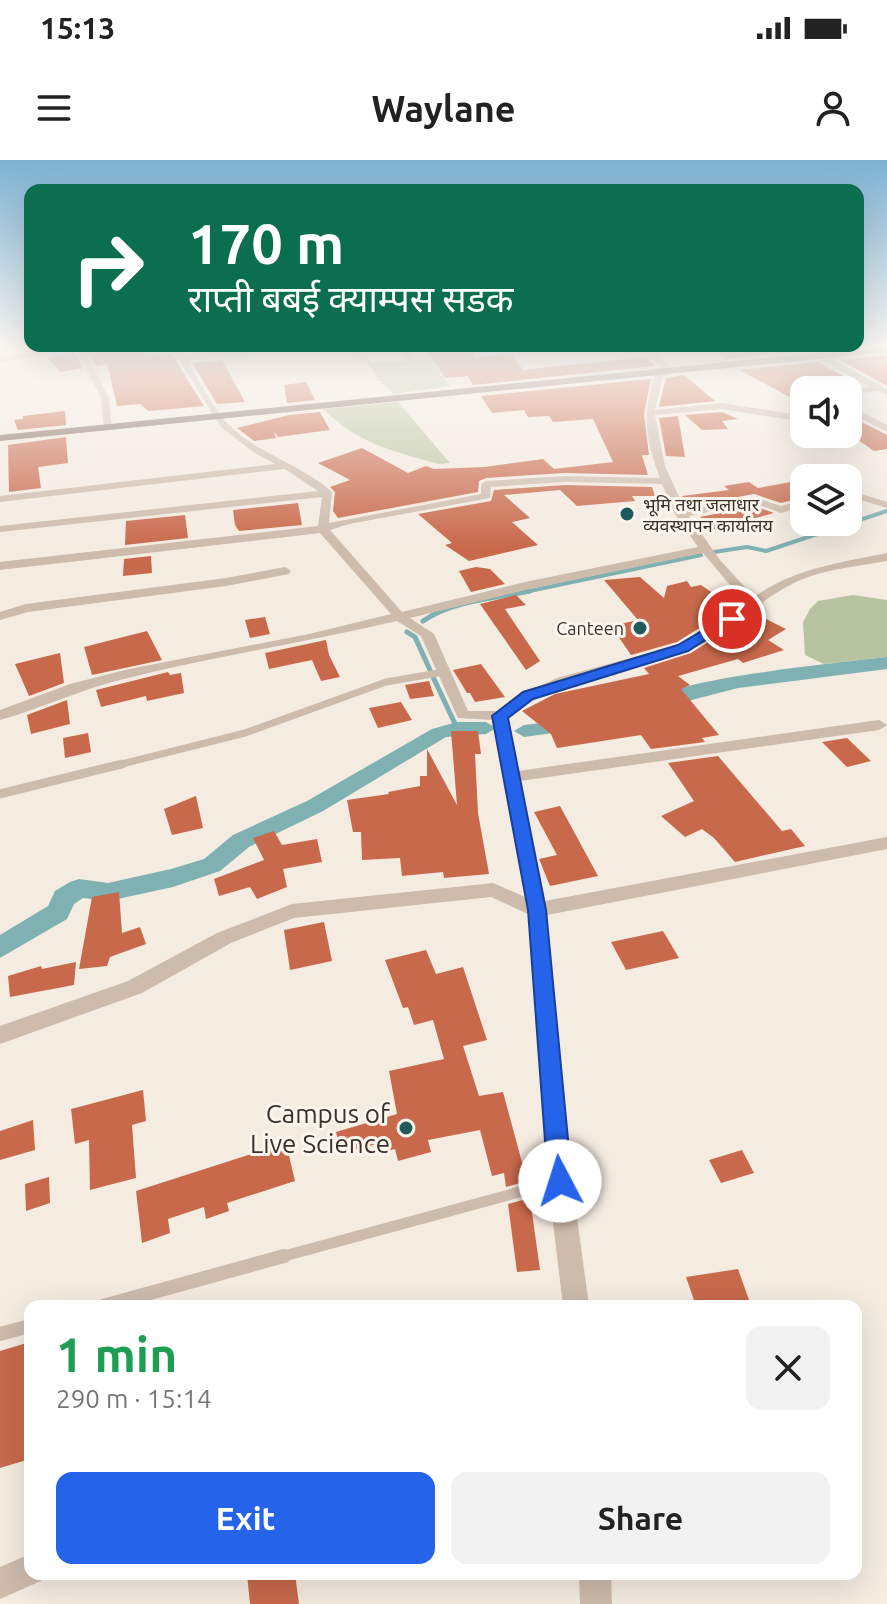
<!DOCTYPE html>
<meta charset="utf-8">
<style>
:root{--surface:#fff;--page:#f2f2f2;--text:#222;--muted:#767676;--accent:#2563eb}
body{margin:0;font-family:Ubuntu,"Noto Sans Devanagari",sans-serif;background:var(--page);color:var(--text);height:100vh;display:flex;flex-direction:column;font-size:30px;white-space:nowrap}
*{box-sizing:border-box;margin:0}
p{font-size:26px;color:var(--muted)}
.icon{flex:none;width:44px;height:44px;fill:none;stroke:currentColor;stroke-width:2;stroke-linecap:round;stroke-linejoin:round}
.map{position:relative;flex:1;overflow:hidden}
.details{position:absolute;left:24px;top:1140px;width:838px;height:280px;display:flex;flex-direction:column;background:var(--surface);border-radius:16px;box-shadow:0 8px 32px #0002}
.details>*{flex:none}
.hud{position:absolute;left:24px;top:24px;width:840px;height:168px;border-radius:16px;box-shadow:0 8px 32px #0002;background:#0b6e4f;color:#fff;overflow:hidden}
.buttons{position:absolute;left:790px;top:216px;display:grid;gap:16px}
.buttons a{display:grid;place-items:center;width:72px;height:72px;border-radius:16px;background:var(--surface);box-shadow:0 8px 32px #0002;font-size:40px}
.pin{position:absolute;display:grid;place-items:center;width:68px;height:68px;color:#fff;margin:-34px;border:4px solid #fff;border-radius:50%;box-shadow:0 2px 8px #0007}
.me{position:absolute;width:88px;margin:-44px;rotate:355deg;stroke-linejoin:round;filter:drop-shadow(0 0 6px #0008)}
.turn{display:flex;align-items:center;gap:28px;height:168px;padding:0 32px;font-size:36px}
.turn .icon{width:104px;height:104px;stroke-width:2.5}
.turn b{display:block;font-size:56px;line-height:68px}
.round{display:grid;place-items:center;flex:none;width:84px;height:84px;border-radius:16px;background:var(--page)}
.overview{display:flex;align-items:center;justify-content:space-between;height:136px;padding:0 32px}
h1{font-size:48px;font-weight:600;line-height:60px;color:#1e9e55}
.cta{display:flex;gap:16px;margin-top:auto;padding:16px 32px}
.cta a{flex:1;height:92px;border-radius:16px;background:var(--accent);color:#fff;font-size:32px;font-weight:600;line-height:92px;text-align:center}
.cta a+a{background:var(--page);color:var(--text)}
.status{display:flex;justify-content:space-between;align-items:center;height:56px;padding:0 40px;background:var(--surface);direction:ltr}
.status svg{height:22px;fill:currentColor}
header{display:flex;justify-content:space-between;align-items:center;height:104px;padding:0 32px;background:var(--surface);font-size:36px;font-weight:600}
.map>svg:first-child{display:block}
.green{fill:#b8c4a0}
.lines{fill:none;stroke-linecap:round;stroke-linejoin:round}
.stream-far1{stroke:#7fb0b2;stroke-width:4}
.stream{stroke:#7fb0b2;stroke-width:5}
.canal{fill:#7fb0b2;fill-rule:evenodd}
.building{fill:#c8694b}
.path{stroke:#b9a596;stroke-width:2;stroke-dasharray:2 2;stroke-linecap:butt}
.service-far3{stroke:#cdbbac;stroke-width:7}
.service-far2{stroke:#cdbbac;stroke-width:9}
.service-far1{stroke:#cdbbac;stroke-width:11}
.service{stroke:#cdbbac;stroke-width:14}
.minor{fill:#cdbbac;fill-rule:evenodd}
.primary{fill:#7d675c;fill-rule:evenodd}
.route{fill:#2563eb;stroke:#184099;stroke-width:2}
.poi-dot{fill:#1f5a5e;stroke:#fbf5ee;stroke-width:3}
.labels{text-anchor:middle;dominant-baseline:central;stroke-width:6;stroke-linejoin:round;paint-order:stroke}
.far-poi-label{font-size:18px;fill:#3b302b;stroke:#fbf5ee;text-anchor:start}
.near-poi-label{font-size:26px;fill:#3b302b;stroke:#fbf5ee;text-anchor:end}
</style>
<div class="status"><b>15:13</b><svg viewBox="0 0 49 12"><path d="M0 12V9h3v3zM5 12V6h3v6zM10 12V3h3v9zM15 12V0h3v12zM26 1h20v11H26zM47 4h2v5h-2z"/></svg></div>
<header><svg class="icon" aria-label="menu" viewBox="0 0 24 24"><path d="M4 6h16M4 12h16M4 18h16"/></svg>Waylane<svg class="icon" aria-label="person" viewBox="0 0 24 24"><circle cx="12" cy="8" r="4"/><path d="M4 21q1-7 8-7t8 7"/></svg></header>
<div class="map">
<svg width="887" height="1444" viewBox="0 0 887 1444">
<rect width="100%" height="100%" fill="#f4ebe1"/>
<!-- green -->
<path class="green" d="M429,199L450,226L393,234L368,204Z
M398,242L450,303L438,304C390,290 359,284 323,249Z
M853,435L887,440V497L824,504L805,495L803,462L810,449L818,441Z"/>
<g class="lines">
<!-- stream-far1 -->
<path class="stream-far1" d="M714,392L747,387L766,391L887,351
M520,433L701,395"/>
<!-- stream -->
<path class="stream" d="M423,461C452,441 496,438 530,431
M407,472L415,477L430,510
M433,517L457,568"/>
<!-- canal -->
<path class="canal" d="M887,497V509L738,528L653,550L643,544C665,519 846,502 887,497Z
M575,559L585,565L582,569L524,577L514,571L524,565Z
M457,562H486L496,568L486,574L446,577L323,651L249,687L220,711L173,727L108,741L83,738L74,744L67,759L0,798V775L48,746L55,731L70,722L79,719L108,723L171,709L204,699L233,675L307,641L432,569Z"/>
</g>
<!-- building -->
<path class="building" d="M100,186H146L152,195L171,193L204,246L149,251L140,244L117,246L107,204L96,206L88,191L102,189Z
M423,186H474V197L512,194L523,210L646,197L656,206L473,225L468,216L445,218Z
M709,186H854L726,199Z
M75,193L83,208L60,212L48,198Z
M883,195L887,196V226L840,200Z
M222,200L245,242L217,244L192,203Z
M818,202L860,225L823,230L804,220V245L740,210Z
M684,215L715,241L659,247L666,218Z
M651,219L644,254L649,295H642L648,315L565,313L486,318L479,321L478,332L338,358L333,351L335,332L330,327L350,320L318,303L362,288L408,313L426,306L434,309L484,307L543,299L554,309L613,302L593,259L553,262L549,256L528,257L524,250L492,253L481,236Z
M306,222L315,240L287,243L284,225Z
M65,251L66,265L18,270L14,260L23,259V256Z
M320,252L330,270L278,277L274,271L276,278L254,281L237,268L289,255Z
M722,252L738,259L722,261L728,269L702,270L685,255Z
M848,255L887,275V289L874,291L848,273Z
M678,256L685,297L666,296L659,258Z
M66,277L68,303L38,307L41,328L9,332L8,285Z
M796,321L804,326V337L781,343L754,334L689,346L682,336L729,330L724,326L749,322L758,328Z
M565,325L652,327L655,336H632L635,341L577,346L560,330L504,335L530,358L512,362L538,385L469,401L445,385L452,383L418,354L491,341L494,330Z
M298,343L302,365L239,371L235,365L233,350Z
M754,346L774,353L714,369L700,357Z
M185,355L188,378L125,385L126,361Z
M151,396L152,413L123,416L124,399Z
M476,407L490,409L505,424L471,432L459,411Z
M640,417L664,438L667,426L687,421L691,427L701,425L733,447L677,482L631,495L611,466L638,460L604,420Z
M516,435L526,445L505,449L540,501L526,510L480,444Z
M760,456L786,469L768,480L784,490L743,503L738,499L678,516L690,525L681,529L719,575L702,578L705,582L651,589L641,575L557,588L551,574L522,551L555,534L649,514L644,508L691,493L747,457L751,460Z
M265,457L270,474L250,478L245,460Z
M147,471L162,500L92,515L84,487Z
M326,480L329,495L340,517L321,521L312,500L269,509L265,493Z
M60,493L64,523L29,536L15,504Z
M481,504L505,537L475,542L470,533H467L453,510Z
M168,512L170,515L181,513L184,533L147,541L146,536L101,547L96,530Z
M429,521L434,536L410,539L405,525Z
M67,540L70,564L31,574L27,555Z
M401,542L412,560L378,568L369,548Z
M451,571H478L481,594H475L478,653L489,714L444,718L443,712L402,716L400,698L362,700L361,672H353L347,640L389,634L388,632L420,626V616H427V589L457,645Z
M88,573L91,592L65,598L63,578Z
M847,578L871,601L847,607L822,582Z
M718,596L782,671L791,669L805,686L735,702L714,678L702,669L685,677L661,656L694,641L668,603Z
M196,636L203,668L172,675L164,649Z
M560,646L598,716L550,726L539,699L557,695L534,652Z
M274,671L282,685L317,679L322,702L283,709L287,727L257,739L250,727L219,736L214,719L264,700L253,678Z
M119,732L122,773L140,767L146,784L110,797L107,806L79,809L92,737Z
M324,762L332,801L290,810L284,770Z
M663,771L679,798L626,810L611,782Z
M426,790L436,814L463,807L487,880L463,886L479,936L503,932L527,1021L506,1027L504,1013L492,1016L480,970L428,980L431,992L398,1001L395,989L383,992L381,983L341,993L336,972L397,954L389,911L444,899L433,860L414,865L408,847L403,848L385,800Z
M76,802L74,825L10,837L8,816L41,806L42,809Z
M143,930L146,961L132,965L136,1018L90,1030L89,980L75,984L71,949Z
M33,960L35,990L0,1000V971Z
M286,983L295,1021L227,1043L229,1051L206,1059L204,1047L168,1059L170,1073L142,1083L136,1031Z
M742,990L754,1013L721,1023L709,1000Z
M49,1017L50,1043L26,1051L25,1024Z
M530,1038L540,1110L517,1112L508,1044Z
M738,1109L749,1140L696,1146L686,1117Z
M30,1182V1299L0,1308V1191Z
M247,1414H295L299,1444H250Z"/>
<g class="lines">
<!-- path -->
<path class="path" d="M341,186L368,201L384,226"/>
<!-- service-far3 -->
<path class="service-far3" d="M114,606L245,573L386,522L444,512"/>
<!-- service-far2 -->
<path class="service-far2" d="M0,634L122,604"/>
<!-- service-far1 -->
<path class="service-far1" d="M277,1098L560,1021"/>
<!-- service -->
<path class="service" d="M103,1146L284,1096
M0,1174L30,1166"/>
<!-- minor -->
<path class="minor" d="M70,186H90L84,189L109,238L112,269L104,267L101,238L77,190L0,202V198Z
M170,186H178L184,196L277,186H306L187,201C200,221 212,247 228,264C257,294 301,304 332,332L329,363L481,334V324L486,321L565,316L660,318C645,279 642,254 655,215L664,210L639,186H648L674,211L663,216L655,250L722,243L804,256V262L722,249L655,255L665,306L685,350L755,337L781,346L804,340V346L781,353L754,343L689,356L720,400L754,437C795,408 839,403 887,393V401C855,407 821,409 792,424C756,442 728,474 690,490C629,516 561,514 508,557L518,611L879,560L887,565L879,570L520,621L545,741L887,677V689L547,755L572,1021L589,1146H563L548,1021L528,754L491,737L294,758L231,783L142,833L0,884V866L128,821L217,773L292,744L493,723L525,737L493,560L458,558L421,476L397,461C307,482 217,496 128,518C84,528 43,548 0,560V550L70,524L129,509L309,474L391,454L320,373L0,410V402L318,366L322,337L0,372V366L318,331L285,309L0,342V336L275,304L252,291L221,267ZM565,322L662,324L675,354L698,387L525,422L402,452L330,370L349,364L490,338L491,327ZM703,393L745,443L705,471L678,485L557,518L513,539L497,551H468L434,474L410,458L525,430Z
M395,186H403L412,200H406Z
M817,194H823L887,229V235L878,231L848,235L846,230L870,227L817,198Z
M848,245L887,265V272L848,252Z
M848,330L887,342V348L848,336Z
M285,407L291,411L289,414L226,426L28,452L0,460V452L26,444L226,418Z
M30,1394V1414H44L41,1421L0,1439V1407Z
M579,1414H611L612,1444H580Z"/>
<!-- primary -->
<path class="primary" d="M887,186V192L0,281V275Z"/>
</g>
<!-- sky -->
<linearGradient id="sky" x2="0" y2="1"><stop stop-color="#7eb2d2"/><stop offset="0.48" stop-color="#faf6f2"/><stop offset="1" stop-color="#faf6f2" stop-opacity="0"/></linearGradient>
<rect width="887" height="388" fill="url(#sky)"/>
<!-- route -->
<path class="route" d="M727,456L738,459L688,491L533,539L508,558L546,750L572,1021L568,1029L560,1033L552,1029L548,1021L528,750L492,556L523,532L678,485Z"/>
<!-- markers -->
<g class="poi-dot">
<circle cx="627" cy="354" r="8"/>
<circle cx="640" cy="468" r="8"/>
<circle cx="406" cy="968" r="8"/>
</g>
<g class="labels">
<!-- far-poi labels -->
<g class="far-poi-label">
<text x="643" y="344">भूमि तथा जलाधार<tspan x="643" dy="21">व्यवस्थापन कार्यालय</tspan></text>
<text x="624" y="468" text-anchor="end">Canteen</text>
</g>
<!-- near-poi labels -->
<g class="near-poi-label">
<text x="390" y="953">Campus of<tspan x="390" dy="30">Live Science</tspan></text>
</g>
</g>
</svg>
<div class="buttons">
<a><svg class="icon" aria-label="sound" viewBox="0 0 24 24"><path d="M4 9h4l5-4v14l-5-4H4zM17 9q2 3 0 6"/></svg></a>
<a><svg class="icon" aria-label="layers" viewBox="0 0 24 24"><path d="M12 4l9 5-9 5-9-5zM3 14l9 5 9-5"/></svg></a>
</div>
<div class="pin" style="left:732px;top:459px;background:#d93025"><svg class="icon" aria-label="arrive" viewBox="0 0 24 24"><path d="M6 21V4h12l-3 4 3 4H6"/></svg></div>
<svg class="me" style="left:560px;top:1021px" viewBox="-20 -20 40 40"><circle r="19" fill="#fff"/><path d="M0-13L10 11 0 6-10 11z" fill="#2563eb"/></svg>
<div class="hud">
<div class="turn"><svg class="icon" aria-label="right" viewBox="0 0 24 24"><path d="M7 20v-9h11M14 6l5 5-5 5"/></svg><div><b>170 m</b>राप्ती बबई क्याम्पस सडक</div></div>
</div>
<section class="details">
<div class="overview"><div><h1>1 min</h1><p>290 m · 15:14</p></div><a class="round"><svg class="icon" aria-label="close" viewBox="0 0 24 24"><path d="M6 6l12 12M18 6L6 18"/></svg></a></div>
<div class="cta"><a>Exit</a><a>Share</a></div>
</section>
</div>
